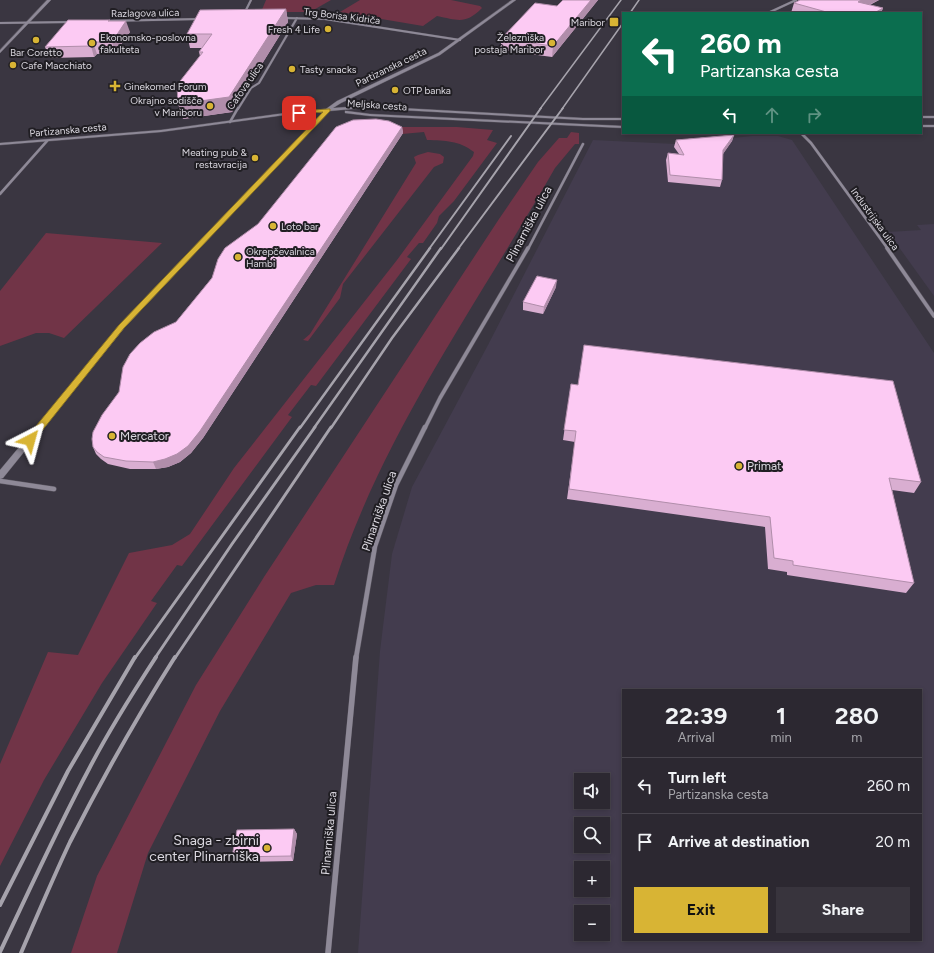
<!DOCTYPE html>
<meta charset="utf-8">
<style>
:root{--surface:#2c2831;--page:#38343d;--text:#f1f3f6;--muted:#a6a6ab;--line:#48444d;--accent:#d8b434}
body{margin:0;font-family:Figtree,sans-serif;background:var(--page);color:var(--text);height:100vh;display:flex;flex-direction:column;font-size:15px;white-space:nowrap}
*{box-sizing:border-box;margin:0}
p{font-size:13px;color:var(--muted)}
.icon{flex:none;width:22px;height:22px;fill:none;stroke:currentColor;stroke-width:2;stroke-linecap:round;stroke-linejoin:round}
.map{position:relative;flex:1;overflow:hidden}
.sheet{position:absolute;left:622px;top:689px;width:300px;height:252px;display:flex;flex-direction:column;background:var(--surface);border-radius:0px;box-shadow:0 2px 6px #0003,0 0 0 1px var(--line)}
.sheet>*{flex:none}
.hud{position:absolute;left:622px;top:12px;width:300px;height:122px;border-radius:0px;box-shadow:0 2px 6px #0003,0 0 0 1px var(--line);background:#0b6e4f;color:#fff;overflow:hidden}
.buttons{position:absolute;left:574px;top:773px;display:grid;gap:8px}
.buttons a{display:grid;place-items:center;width:36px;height:36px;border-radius:0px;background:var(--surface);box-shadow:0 2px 6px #0003,0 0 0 1px var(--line);font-size:20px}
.pin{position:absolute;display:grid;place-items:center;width:34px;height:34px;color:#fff;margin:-17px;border-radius:8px;box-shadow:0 2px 6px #0006}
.me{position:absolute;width:44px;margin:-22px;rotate:39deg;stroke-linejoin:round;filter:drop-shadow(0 0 3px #0008)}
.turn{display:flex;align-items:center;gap:14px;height:84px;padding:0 12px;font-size:18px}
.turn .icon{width:52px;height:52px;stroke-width:2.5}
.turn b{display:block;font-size:28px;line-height:34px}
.lanes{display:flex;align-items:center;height:38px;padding:0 12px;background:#0003;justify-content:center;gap:20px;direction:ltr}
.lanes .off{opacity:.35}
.eta{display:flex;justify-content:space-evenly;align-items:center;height:68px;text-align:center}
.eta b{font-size:24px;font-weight:700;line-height:28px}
.primary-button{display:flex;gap:8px;margin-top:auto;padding:8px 12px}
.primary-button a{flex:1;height:46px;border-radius:0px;background:var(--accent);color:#111;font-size:16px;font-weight:700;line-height:46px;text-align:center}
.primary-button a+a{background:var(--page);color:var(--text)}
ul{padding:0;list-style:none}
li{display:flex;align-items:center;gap:12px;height:56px;padding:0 12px;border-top:1px solid var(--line)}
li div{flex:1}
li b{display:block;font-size:15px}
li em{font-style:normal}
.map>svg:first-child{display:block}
.built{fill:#433c4e;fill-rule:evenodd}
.green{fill:#713447}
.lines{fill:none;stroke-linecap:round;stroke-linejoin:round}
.street-far4-casing{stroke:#59555f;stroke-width:2.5}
.street-far3-casing{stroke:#59555f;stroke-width:3}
.street-far2-casing{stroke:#59555f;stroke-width:4.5}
.street-far1-casing{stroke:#59555f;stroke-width:5.5}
.street-casing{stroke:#59555f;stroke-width:6}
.secondary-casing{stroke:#59555f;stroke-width:1}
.street-far4{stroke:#8e8997;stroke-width:2}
.street-far3{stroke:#8e8997;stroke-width:2.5}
.street-far2{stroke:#8e8997;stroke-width:3.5}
.street-far1{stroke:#8e8997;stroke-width:4.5}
.street{stroke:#8e8997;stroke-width:5.5}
.secondary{fill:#8e8997;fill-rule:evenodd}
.rail-far4{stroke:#a6a3ac;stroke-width:1.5}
.rail-far3{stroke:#a6a3ac;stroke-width:2}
.rail-far2{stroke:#a6a3ac;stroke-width:2.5}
.rail-far1{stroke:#a6a3ac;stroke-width:3}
.rail{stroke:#a6a3ac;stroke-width:4}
.wall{fill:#d9aed1}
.shaded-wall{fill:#b08daa}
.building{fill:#fccaf3;stroke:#b08daa}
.route{fill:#d8b434;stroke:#8c7522}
.poi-dot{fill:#d8b434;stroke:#201e23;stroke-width:1.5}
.labels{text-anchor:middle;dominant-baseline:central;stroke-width:4;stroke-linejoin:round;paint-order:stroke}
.far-street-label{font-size:10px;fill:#dbd8e0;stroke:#201e23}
.far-poi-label{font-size:10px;fill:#dbd8e0;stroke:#201e23;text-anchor:start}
.street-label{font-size:12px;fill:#dbd8e0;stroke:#201e23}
.poi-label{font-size:12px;fill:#dbd8e0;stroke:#201e23;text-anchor:start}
.near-poi-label{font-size:14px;fill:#dbd8e0;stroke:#201e23;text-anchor:end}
</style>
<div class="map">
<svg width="934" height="953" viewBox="0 0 934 953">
<rect width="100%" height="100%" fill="#3a3641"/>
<!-- built -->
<path class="built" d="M752,136H778L792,140L934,353V953H358L380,651L392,554L412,487L488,345L593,140L675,144ZM623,690H921V940H623ZM581,780H603V802H581ZM581,824H603V846H581ZM581,868H603V890H581ZM581,912H603V934H581Z
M934,224V296L888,232L921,230L917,225Z"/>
<!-- green -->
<path class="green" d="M266,0H331L310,12H256H261Z
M360,0H451L480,6L482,8C465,25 458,20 437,16L423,26L340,12Z
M397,127H457L493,130L487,140L497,143L454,201L439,216L437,223L423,243H419L407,257L411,259L316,386L311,385L288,415L292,417L182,566L177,565L151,601L157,603L102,683L44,780L0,866V764L48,652L78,655L129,553L172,545L190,534L234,468L397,260L473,156L474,152C458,140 446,141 427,140L424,132L402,134Z
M571,132L579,133V144H575L555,168C477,305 382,434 334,585H316L291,593L220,711L148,853L117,953H71L97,876L196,685L264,577L499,219L538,162L559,138H567Z
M428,152L440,154L444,157L443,163L434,167L343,284L340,298L308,341L303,340L310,334L416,163L414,157L418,155Z
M46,233L162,243L64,338L49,333H36L0,346V291Z"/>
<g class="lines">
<!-- street-far4 casing -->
<g class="street-far4-casing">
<path id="street-far4" d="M768,13L796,0
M244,14L251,0
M284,18L325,19L460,40
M106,21L199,19
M0,23L71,22
M238,109L251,88L259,83L297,18"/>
</g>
<!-- street-far3 casing -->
<g class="street-far3-casing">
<path id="street-far3" d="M230,122L238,108
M801,133L811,143L888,249
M0,194L47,141
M528,249L583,144"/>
</g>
<!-- street-far2 casing -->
<g class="street-far2-casing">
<path id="street-far2" d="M887,248L934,316
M425,428L440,398L528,248"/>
</g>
<!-- street-far1 casing -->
<g class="street-far1-casing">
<path id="street-far1" d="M0,481L54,489
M356,658L375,546L396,485L425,427"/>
</g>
<!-- street casing -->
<g class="street-casing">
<path id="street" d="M328,953L356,657"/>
</g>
<!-- secondary casing -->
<g class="secondary-casing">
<path id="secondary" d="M47,0H51L0,53V50Z
M512,0H516L440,55L341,103L333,108L364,106L583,118H623V120H583L364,108L329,111L124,328L3,478L0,479V470L120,326L324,112L285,115L161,132L0,145V143L161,130L285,113L326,109L337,101L438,53Z
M347,111L370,114L623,126V128L370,116L345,113V111Z
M921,116H934V118H921Z
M921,125H934V127H921Z"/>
</g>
<!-- street-far4 -->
<use href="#street-far4" class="street-far4"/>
<!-- street-far3 -->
<use href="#street-far3" class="street-far3"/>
<!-- street-far2 -->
<use href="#street-far2" class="street-far2"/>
<!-- street-far1 -->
<use href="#street-far1" class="street-far1"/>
<!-- street -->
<use href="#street" class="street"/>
<!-- secondary -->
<use href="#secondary" class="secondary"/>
<!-- rail-far4 -->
<path class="rail-far4" d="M630,13L639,0
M540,109L621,0
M562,109L623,23"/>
<!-- rail-far3 -->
<path class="rail-far3" d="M429,249L511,136
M441,249L541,108
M458,249L563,108"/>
<!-- rail-far2 -->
<path class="rail-far2" d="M300,428L430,248
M314,428L441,248
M331,428L392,338L459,248"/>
<!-- rail-far1 -->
<path class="rail-far1" d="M135,658L300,427
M155,658L232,544L315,427
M175,658L331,427"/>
<!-- rail -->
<path class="rail" d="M0,905L68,771L135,657
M0,952C29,891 57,829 89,769C109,730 132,694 156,657
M21,953C37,916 53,878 70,842C102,779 137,717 175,657"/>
</g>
<!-- wall -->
<path class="wall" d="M563,0H598L552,57L501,50V39L557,6Z
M800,0H879L870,5L883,8L881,13H791L794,3Z
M286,9L288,22L232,112L183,119L200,56L199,52L202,48H190L187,34Z
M110,21L130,32L115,53L97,54L94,57L50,58L45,47Z
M402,127L403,133L203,438L191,453L180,462L168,467L156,469H130L108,464L101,459L96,454L93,447L176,322L212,278Z
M734,135L732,141L722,155V180L720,187L668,182L666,160L668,153L679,154L674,147L676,140Z
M556,287L543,314L523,310V302Z
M571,384L921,482L914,493L892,490L914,583L906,593L787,575V572L768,569L765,527L567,499L575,442L563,440Z
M294,829L297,834L293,861L236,862L232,857Z"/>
<!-- shaded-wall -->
<path class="shaded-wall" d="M591,0H598L552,57L553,46Z
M861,0H879L854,12L858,2Z
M883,8L881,13H876V12Z
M286,9L288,22L232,112L183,119L178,104Z
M126,21L130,32L115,53L112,42Z
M93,42L97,54L94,57L91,46Z
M402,127L403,133L203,438L191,453L180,462L168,467L156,469L153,462Z
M734,135L732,141L721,157L723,150Z
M557,280L556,287L543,314L544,307Z
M294,829L297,834L293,861L291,856Z"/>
<!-- building -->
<path class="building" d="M563,0H591L553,46L501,39L535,3L557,6Z
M800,0H861L858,2L883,8L876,12L879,13H830L794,3Z
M286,9L229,97L178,104L177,85L203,52H199L212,34H187L200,10Z
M68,20H110L108,21H126L112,42H93L91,46L45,47Z
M376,119L389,121L402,127L200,431L188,446L177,454L165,459L153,462L126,461L104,457L97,452L93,447L92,439L93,432L102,415L119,392L123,367L130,354L140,343L154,332L176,322L212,278L218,259L225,248L258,224L336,127L353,120Z
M734,135L723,150L722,180L670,175L668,153L684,155L676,140Z
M537,276L557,280L544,307L523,302Z
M584,345L893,381L921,482L889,478L914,583L793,565V561L774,558L770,517L569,489L576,431L564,430L571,384L578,385Z
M294,829L291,856L232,857L237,830Z"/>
<!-- route -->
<path class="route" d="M328,109H330V111L124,328L33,442H27L25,440L27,437L119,325L323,112L299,114H298V111Z"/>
<!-- markers -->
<g class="poi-dot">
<rect x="609" y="17" width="10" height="10" rx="2"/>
<circle cx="328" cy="29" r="4"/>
<circle cx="36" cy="40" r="4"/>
<circle cx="92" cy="43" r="4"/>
<circle cx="552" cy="43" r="4"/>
<circle cx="13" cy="65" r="4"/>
<circle cx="292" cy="69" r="4"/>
<path d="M113 80h4v4h4v4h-4v4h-4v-4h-4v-4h4z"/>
<circle cx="395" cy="90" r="4"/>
<circle cx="210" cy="106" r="4"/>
<circle cx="255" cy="158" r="4"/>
<circle cx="273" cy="226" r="4"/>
<circle cx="238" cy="257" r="4"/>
<circle cx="112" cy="436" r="4"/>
<circle cx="739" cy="466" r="4"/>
<circle cx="267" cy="848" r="4"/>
</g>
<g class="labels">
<!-- far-street labels -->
<g class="far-street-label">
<text transform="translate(145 13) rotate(-1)">Razlagova ulica</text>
<text transform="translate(342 16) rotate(7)">Trg Borisa Kidriča</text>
<text transform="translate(391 67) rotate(-26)">Partizanska cesta</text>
<text transform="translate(245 86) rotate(-55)">Cafova ulica</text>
<text transform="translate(377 105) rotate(4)">Meljska cesta</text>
<text transform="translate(68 130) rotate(-5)">Partizanska cesta</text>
<text transform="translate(875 219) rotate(54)">Industrijska ulica</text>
</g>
<!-- far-poi labels -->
<g class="far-poi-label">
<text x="605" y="22" text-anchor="end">Maribor</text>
<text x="320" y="29" text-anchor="end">Fresh 4 Life</text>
<text x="100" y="37">Ekonomsko-poslovna<tspan x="100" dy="12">fakulteta</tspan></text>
<text x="544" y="37" text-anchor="end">Železniška<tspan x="544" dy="12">postaja Maribor</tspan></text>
<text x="36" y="52" text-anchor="middle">Bar Coretto</text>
<text x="21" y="65">Cafe Macchiato</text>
<text x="300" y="69">Tasty snacks</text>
<text x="124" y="86">Ginekomed Forum</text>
<text x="403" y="90">OTP banka</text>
<text x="202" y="100" text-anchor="end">Okrajno sodišče<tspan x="202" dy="12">v Mariboru</tspan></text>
<text x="247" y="152" text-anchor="end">Meating pub &amp;<tspan x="247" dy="12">restavracija</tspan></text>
<text x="281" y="226">Loto bar</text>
<text x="246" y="251">Okrepčevalnica<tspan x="246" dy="12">Hambi</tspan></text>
</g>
<!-- street labels -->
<g class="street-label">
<text transform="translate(529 224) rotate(-62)">Plinarniška ulica</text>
<text transform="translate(379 511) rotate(-71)">Plinarniška ulica</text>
<text transform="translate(329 833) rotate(-85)">Plinarniška ulica</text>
</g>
<!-- poi labels -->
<g class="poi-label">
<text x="120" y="436">Mercator</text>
<text x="747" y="466">Primat</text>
</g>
<!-- near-poi labels -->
<g class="near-poi-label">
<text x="259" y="840">Snaga - zbirni<tspan x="259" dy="16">center Plinarniška</tspan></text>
</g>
</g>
</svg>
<div class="buttons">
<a><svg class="icon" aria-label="sound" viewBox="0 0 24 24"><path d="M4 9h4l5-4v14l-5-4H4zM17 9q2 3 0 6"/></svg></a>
<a><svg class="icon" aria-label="search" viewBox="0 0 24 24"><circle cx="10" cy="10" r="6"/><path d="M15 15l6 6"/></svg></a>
<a>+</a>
<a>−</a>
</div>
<div class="pin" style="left:299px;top:113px;background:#d93025"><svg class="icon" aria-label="arrive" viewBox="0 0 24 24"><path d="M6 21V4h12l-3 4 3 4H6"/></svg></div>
<svg class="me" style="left:30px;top:440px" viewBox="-20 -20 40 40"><path d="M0-17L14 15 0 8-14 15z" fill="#d8b434" stroke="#fff" stroke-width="4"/></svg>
<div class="hud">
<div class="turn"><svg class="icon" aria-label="left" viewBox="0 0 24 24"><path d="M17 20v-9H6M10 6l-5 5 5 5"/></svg><div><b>260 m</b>Partizanska cesta</div></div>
<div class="lanes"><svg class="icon" aria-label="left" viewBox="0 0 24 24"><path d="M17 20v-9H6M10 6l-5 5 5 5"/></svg><svg class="icon off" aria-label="ahead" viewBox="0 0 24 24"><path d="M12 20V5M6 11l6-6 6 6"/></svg><svg class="icon off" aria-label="right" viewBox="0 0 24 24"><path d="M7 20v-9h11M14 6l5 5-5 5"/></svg></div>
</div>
<section class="sheet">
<div class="eta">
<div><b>22:39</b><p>Arrival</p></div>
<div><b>1</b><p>min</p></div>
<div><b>280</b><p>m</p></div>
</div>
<ul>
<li><svg class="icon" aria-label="left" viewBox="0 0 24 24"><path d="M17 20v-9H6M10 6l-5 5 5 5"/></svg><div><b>Turn left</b><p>Partizanska cesta</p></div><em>260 m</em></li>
<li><svg class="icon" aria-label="arrive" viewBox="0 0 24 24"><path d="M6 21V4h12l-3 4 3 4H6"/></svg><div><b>Arrive at destination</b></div><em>20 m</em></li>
</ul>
<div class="primary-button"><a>Exit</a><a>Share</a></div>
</section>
</div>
